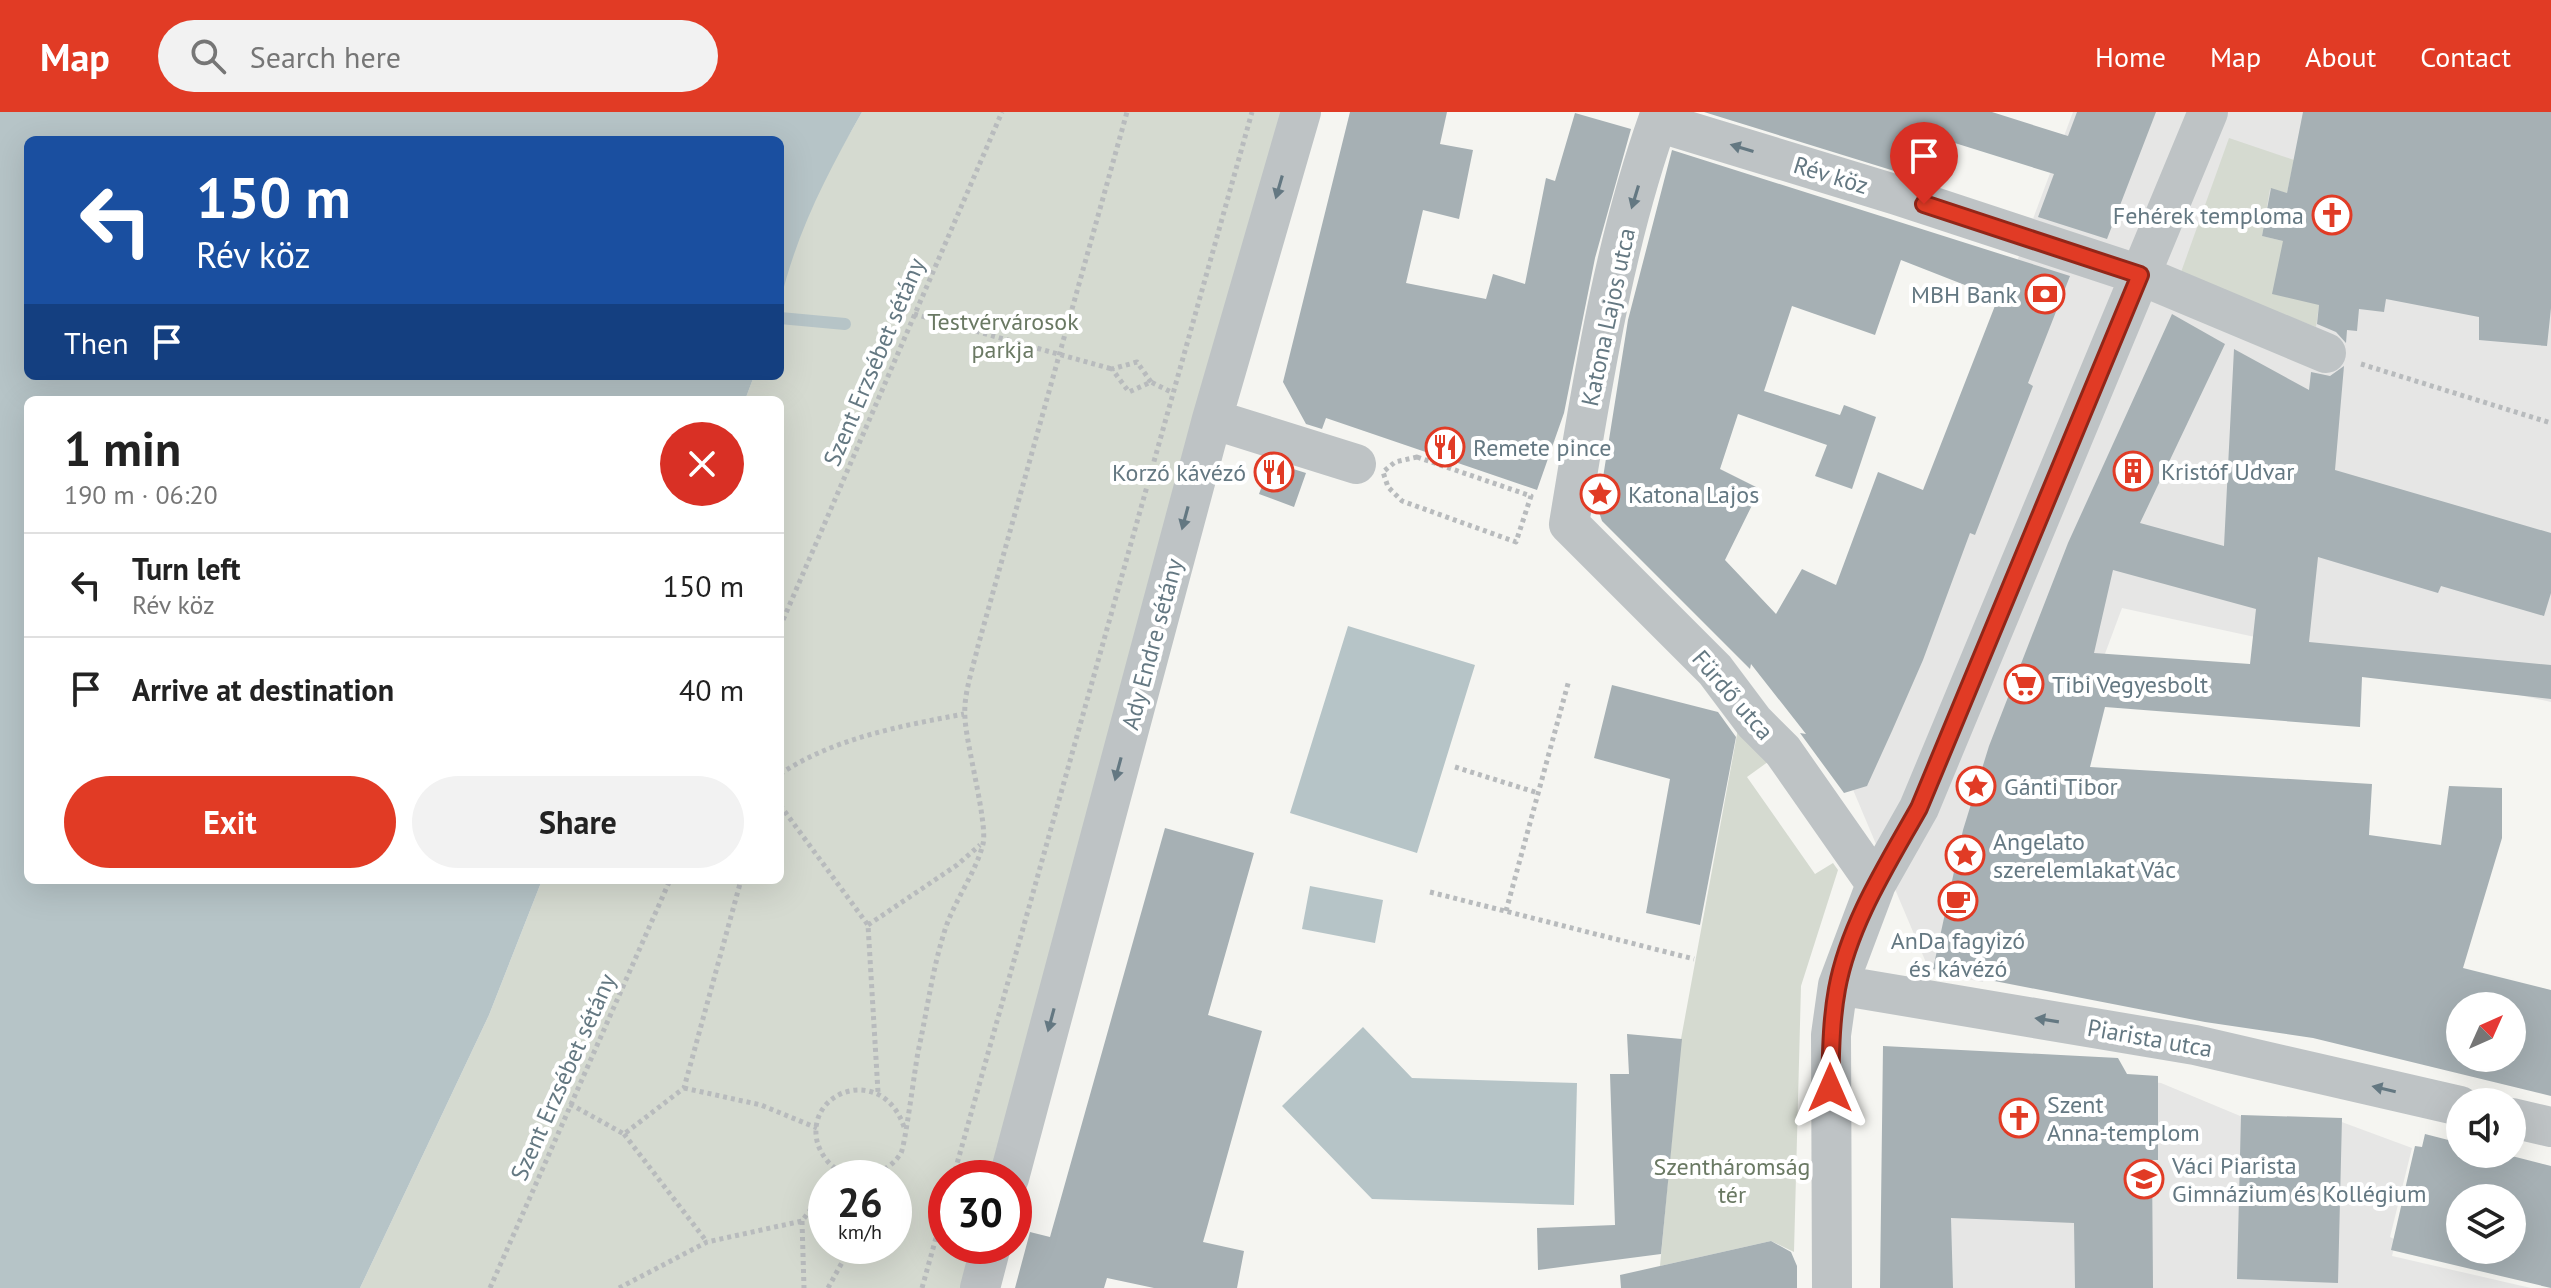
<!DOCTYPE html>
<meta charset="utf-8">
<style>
:root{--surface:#fff;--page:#f2f2f2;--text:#222;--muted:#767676;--line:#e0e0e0;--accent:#e13b25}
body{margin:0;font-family:"PT Sans",sans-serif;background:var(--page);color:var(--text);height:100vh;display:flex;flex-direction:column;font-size:30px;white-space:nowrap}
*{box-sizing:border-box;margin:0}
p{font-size:26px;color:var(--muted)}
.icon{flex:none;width:44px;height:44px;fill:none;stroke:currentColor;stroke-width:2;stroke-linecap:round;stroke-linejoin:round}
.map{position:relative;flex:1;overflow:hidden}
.sheet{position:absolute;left:24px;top:284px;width:760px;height:488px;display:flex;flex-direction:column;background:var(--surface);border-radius:12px;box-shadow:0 8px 32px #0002}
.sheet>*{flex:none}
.banner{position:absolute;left:24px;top:24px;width:760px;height:244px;border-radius:12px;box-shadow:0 8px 32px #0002;background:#1a4fa0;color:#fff;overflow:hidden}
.needle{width:52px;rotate:45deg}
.controls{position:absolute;left:2446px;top:880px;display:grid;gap:16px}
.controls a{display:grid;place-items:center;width:80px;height:80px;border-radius:50%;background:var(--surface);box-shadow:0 8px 32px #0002;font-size:40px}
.speed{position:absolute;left:808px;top:1048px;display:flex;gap:16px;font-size:40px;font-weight:700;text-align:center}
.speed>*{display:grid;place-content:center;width:104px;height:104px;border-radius:50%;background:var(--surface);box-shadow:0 8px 32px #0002;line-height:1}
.speed small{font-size:20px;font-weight:400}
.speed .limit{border:12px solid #d22;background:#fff;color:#111}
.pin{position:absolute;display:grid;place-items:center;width:68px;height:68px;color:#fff;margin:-82px -34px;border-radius:50% 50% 50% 0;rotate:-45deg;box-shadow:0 0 8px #0007}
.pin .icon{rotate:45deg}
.me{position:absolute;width:88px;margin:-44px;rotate:0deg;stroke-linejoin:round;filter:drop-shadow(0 0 6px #0008)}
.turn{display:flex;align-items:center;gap:28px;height:168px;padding:0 40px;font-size:36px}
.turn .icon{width:104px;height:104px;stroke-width:2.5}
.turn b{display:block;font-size:56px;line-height:68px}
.then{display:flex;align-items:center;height:76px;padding:0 40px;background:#0003;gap:16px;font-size:30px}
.round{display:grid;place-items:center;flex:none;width:84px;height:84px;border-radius:42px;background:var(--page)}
.summary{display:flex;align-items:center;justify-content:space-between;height:136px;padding:0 40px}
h1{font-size:48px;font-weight:800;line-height:60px}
.action{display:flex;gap:16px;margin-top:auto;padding:16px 40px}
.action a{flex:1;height:92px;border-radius:48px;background:var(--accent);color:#fff;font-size:32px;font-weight:800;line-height:92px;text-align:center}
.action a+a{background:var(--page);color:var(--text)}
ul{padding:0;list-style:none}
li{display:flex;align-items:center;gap:24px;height:104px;padding:0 40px;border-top:2px solid var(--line)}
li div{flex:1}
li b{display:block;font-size:30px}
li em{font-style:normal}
header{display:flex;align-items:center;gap:48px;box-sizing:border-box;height:112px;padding:0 40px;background:var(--accent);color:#fff}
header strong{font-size:38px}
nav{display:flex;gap:44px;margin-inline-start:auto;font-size:28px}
.search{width:560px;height:72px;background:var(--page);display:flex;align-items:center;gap:20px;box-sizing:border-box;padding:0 28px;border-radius:44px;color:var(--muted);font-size:30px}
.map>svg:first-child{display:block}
.built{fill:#e6e6e5}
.green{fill:#d5dad0;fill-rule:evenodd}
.water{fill:#b6c4c7}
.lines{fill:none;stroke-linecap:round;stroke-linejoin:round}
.stream{stroke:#b6c4c7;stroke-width:12}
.building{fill:#a6b0b4;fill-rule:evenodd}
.path{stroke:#b8bbbd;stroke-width:5;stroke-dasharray:4 4;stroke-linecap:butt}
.minor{stroke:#bec3c5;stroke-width:40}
.oneway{fill:#647882}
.route-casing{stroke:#922618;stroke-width:20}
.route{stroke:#e13b25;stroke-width:14}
.labels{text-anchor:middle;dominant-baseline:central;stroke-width:8;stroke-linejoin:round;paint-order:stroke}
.street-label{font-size:24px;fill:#647882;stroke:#fff}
.poi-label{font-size:24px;fill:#647882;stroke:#fff;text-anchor:start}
.park-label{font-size:24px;fill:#6a7963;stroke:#fff}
</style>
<header>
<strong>Map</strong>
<div class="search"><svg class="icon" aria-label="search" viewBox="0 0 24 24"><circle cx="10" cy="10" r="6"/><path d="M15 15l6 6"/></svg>Search here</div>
<nav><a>Home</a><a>Map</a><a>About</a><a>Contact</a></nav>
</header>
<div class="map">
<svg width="2551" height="1176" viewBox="0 0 2551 1176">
<rect width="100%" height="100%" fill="#f5f5f1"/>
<!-- built -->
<path class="built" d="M2073,0H2551V590L2122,496L1983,870L1930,860L1835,635Z
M2126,967L2161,971L2245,1006L2339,1009L2412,1036L2390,1125L2396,1128L2392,1144L2531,1176H1883L1882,1098Z"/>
<!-- green -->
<path class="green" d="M862,0H1301L1009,1066H946V1134H991L980,1176H360L489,903L542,768H780V288H745L754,264H780C780,240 777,214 780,190C788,122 829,59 862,0ZM826,1066H894V1134H826Z
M2229,26L2294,48L2287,81L2270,77L2262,124L2283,129L2319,193L2316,215L2180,163Z
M1740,606L1783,639L1747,665L1815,762L1833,751L1838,758L1801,874L1794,1140L1771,1129L1660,1154L1681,927Z"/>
<!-- water -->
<path class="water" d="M0,0H862C827,62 796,121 780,191V28H28V264H754L745,288H28V768H542L489,903L360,1176H0Z
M1348,514L1475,553L1417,741L1290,701Z
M1310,774L1383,788L1375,831L1302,817Z
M1363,915L1412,966L1577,971L1574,1093L1372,1087L1282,994Z"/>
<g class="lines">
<!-- stream -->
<path class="stream" d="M780,206L845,212"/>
</g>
<!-- building -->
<path class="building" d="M1350,0H1447L1440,32L1473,38L1459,107L1423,98L1406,171L1486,187L1493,162L1525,172L1546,66L1555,69L1575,1L1631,17L1595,146L1564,301L1537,378L1326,306L1322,317L1306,312L1283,270Z
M1704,0H1992L2068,24L2077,0H2156L2107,127L2038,105L2054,62L1942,27L1930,70Z
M2303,0H2551V196L2547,234L2479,228V205L2386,187L2384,200L2359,197L2357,219L2347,218L2346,231L2336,220L2317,212L2319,193L2272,182L2283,129L2262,124L2271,76L2287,81Z
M1672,38L2070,164L2028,271L2033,274L1975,423L1970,421L1923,548L1892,619L1867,674L1844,681L1800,621L1806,622L1751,552L1750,557L1602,409L1598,397L1628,208ZM1901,148L1998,186L1923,378L1878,360L1836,473L1802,457L1776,502L1725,448L1760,377L1720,357L1738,302L1827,333L1815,364L1852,377L1876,305L1844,293L1840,303L1764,279L1792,194L1875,223Z
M2172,202L2225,232L2140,411L2224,434L2234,237L2309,278L2311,260L2330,264L2344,254L2335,358L2551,421V481L2544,504L2441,474L2438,481L2318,445L2309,530L2551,553V587L2362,565L2360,615L2105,595L2090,655L2372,672L2369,723L2441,733L2449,674L2502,676V726L2463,856L2551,878V984L2313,926L2205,910L1933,857L1963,718L1989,634L2068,431ZM2113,458L2256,497L2250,552L2094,541ZM2460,894H2512V946H2460Z
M1271,350L1306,361L1294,395L1259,382Z
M1612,573L1718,600L1736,625L1700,813L1646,801L1670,667L1594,646Z
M1165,716L1254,741L1208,903L1262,919L1203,1130L1244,1139L1237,1176H1154L1107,1166L1104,1176H1015L1030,1120L1050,1125Z
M1627,922L1682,927L1661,1142L1538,1158L1537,1116L1615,1113L1610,962H1629Z
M1883,934L2118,946L2127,962L2158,964V1048H2152L2153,1176H2075L2074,1111L1951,1106L1953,1176H1880Z
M2241,1003L2342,1006L2338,1171L2237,1167Z
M2425,1022L2460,1031V1042H2504L2551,1054V1176L2391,1138L2415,1034L2422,1035ZM2460,1086H2512V1138H2460Z
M1771,1129L1791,1140L1797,1154V1176H1621L1620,1163Z"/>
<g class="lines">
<!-- path -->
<path class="path" d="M914,202L1112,257
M2361,252L2551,311
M1151,270L1137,250L1112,257L1129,280L1151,270L1171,280
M1417,345L1531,384L1516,430L1402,389L1388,375L1383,360L1395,350Z
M780,515L1002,0
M1455,655L1538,681
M780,662C834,626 901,614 964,602
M780,693L868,813L878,980
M1430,780L1694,847
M1506,799L1569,568
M868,813L957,753L980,733
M684,976L761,993L817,1016
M570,992L624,1022L684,976L741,768
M904,1015C883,952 806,978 817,1029C820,1042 831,1056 843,1061C865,1070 889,1060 901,1041C905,1034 915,956 918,940C927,900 932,859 944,821C953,790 975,763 983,732C988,712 966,632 965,606C963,583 973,556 978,534L1127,0
M624,1022L707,1130
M953,1066L1252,0
M802,1109L804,1176
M490,1176L670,768
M619,1176L707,1130L802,1109L826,1077
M828,1176L851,1134
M922,1176L946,1090"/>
<!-- minor -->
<path class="minor" d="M1661,0C1613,132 1592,274 1569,412L1715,558L1754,610L1783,639L1876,772
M1658,10L1897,83L2140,163L2326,241
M1212,307L1356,352
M1838,873L2195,933L2460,994
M2512,1006L2551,1015
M1009,1066L1212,307L1301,0
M980,1176L991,1134
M1832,1176L1831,923L1838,873L1876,772L1919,696L2208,0"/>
</g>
<!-- one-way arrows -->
<defs><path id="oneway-solid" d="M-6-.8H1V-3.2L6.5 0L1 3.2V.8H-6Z" transform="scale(2)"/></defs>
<g class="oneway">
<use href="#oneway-solid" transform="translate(1742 36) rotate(-163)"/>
<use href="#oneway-solid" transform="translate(1279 75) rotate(106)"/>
<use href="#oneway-solid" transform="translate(1635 85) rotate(107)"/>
<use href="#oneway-solid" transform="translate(1185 406) rotate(105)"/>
<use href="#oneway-solid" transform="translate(1118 657) rotate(105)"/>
<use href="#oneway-solid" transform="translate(1051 908) rotate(105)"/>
<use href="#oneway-solid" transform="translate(2047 908) rotate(-171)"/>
<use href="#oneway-solid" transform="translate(2384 977) rotate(-167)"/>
</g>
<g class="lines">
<!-- route casing -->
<g class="route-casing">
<path id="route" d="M1830,976C1831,943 1831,910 1837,877C1849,812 1887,753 1919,696L2140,163L1924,92"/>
</g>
<!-- route -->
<use href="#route" class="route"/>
</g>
<!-- icons -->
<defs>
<g id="church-ring" transform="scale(2)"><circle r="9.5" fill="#fff" stroke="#e13b25" stroke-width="1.5"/><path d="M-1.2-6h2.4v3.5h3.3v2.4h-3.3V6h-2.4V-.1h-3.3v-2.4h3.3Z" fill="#e13b25"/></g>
<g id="bank-ring" transform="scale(2)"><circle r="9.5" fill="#fff" stroke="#e13b25" stroke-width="1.5"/><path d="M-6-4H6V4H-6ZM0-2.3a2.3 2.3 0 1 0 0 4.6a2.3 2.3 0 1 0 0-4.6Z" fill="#e13b25"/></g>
<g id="restaurant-ring" transform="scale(2)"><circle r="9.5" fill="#fff" stroke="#e13b25" stroke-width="1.5"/><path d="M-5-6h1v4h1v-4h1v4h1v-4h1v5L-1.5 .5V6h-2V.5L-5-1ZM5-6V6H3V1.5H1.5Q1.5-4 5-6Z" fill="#e13b25"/></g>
<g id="building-ring" transform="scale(2)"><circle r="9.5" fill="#fff" stroke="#e13b25" stroke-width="1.5"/><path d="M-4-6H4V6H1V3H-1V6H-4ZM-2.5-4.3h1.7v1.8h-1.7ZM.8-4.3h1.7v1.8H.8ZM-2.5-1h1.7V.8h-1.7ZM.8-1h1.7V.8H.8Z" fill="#e13b25"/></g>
<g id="sight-ring" transform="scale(2)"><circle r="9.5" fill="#fff" stroke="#e13b25" stroke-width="1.5"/><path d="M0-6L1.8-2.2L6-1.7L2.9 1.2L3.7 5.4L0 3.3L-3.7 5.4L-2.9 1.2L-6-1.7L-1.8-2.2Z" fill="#e13b25"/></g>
<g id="supermarket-ring" transform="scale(2)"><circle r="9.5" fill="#fff" stroke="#e13b25" stroke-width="1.5"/><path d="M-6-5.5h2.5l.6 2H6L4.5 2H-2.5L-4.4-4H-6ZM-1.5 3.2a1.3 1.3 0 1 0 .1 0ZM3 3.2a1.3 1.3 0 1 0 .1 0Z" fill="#e13b25"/></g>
<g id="cafe-ring" transform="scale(2)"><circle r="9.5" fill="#fff" stroke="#e13b25" stroke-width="1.5"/><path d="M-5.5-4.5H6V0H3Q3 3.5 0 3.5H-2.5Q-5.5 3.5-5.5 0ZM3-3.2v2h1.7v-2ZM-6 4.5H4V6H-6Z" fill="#e13b25"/></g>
<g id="school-ring" transform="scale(2)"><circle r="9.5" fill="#fff" stroke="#e13b25" stroke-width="1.5"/><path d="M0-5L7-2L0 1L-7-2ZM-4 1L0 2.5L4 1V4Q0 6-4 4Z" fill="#e13b25"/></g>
</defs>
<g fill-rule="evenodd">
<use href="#church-ring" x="2332" y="103"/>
<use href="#bank-ring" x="2045" y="182"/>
<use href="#restaurant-ring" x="1445" y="335"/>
<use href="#building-ring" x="2133" y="359"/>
<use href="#restaurant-ring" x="1274" y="360"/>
<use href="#sight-ring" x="1600" y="382"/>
<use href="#supermarket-ring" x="2024" y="572"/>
<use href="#sight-ring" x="1976" y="674"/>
<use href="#sight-ring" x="1965" y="743"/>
<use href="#cafe-ring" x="1958" y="789"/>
<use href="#church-ring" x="2019" y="1006"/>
<use href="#school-ring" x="2144" y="1067"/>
</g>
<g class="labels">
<!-- street labels -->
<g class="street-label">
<text transform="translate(1831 63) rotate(17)">Rév köz</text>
<text transform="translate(1608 205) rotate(-78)">Katona Lajos utca</text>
<text transform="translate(874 250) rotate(-67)">Szent Erzsébet sétány</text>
<text transform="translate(1152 532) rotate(-75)">Ady Endre sétány</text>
<text transform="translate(1733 583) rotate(49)">Fürdő utca</text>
<text transform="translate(2150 926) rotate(10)">Piarista utca</text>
<text transform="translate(563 965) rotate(-66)">Szent Erzsébet sétány</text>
</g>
<!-- poi labels -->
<g class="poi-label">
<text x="2304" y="103" text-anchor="end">Fehérek temploma</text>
<text x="2017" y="182" text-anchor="end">MBH Bank</text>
<text x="1473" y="335">Remete pince</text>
<text x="2161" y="359">Kristóf Udvar</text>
<text x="1246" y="360" text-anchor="end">Korzó kávézó</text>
<text x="1628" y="382">Katona Lajos</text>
<text x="2052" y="572">Tibi Vegyesbolt</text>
<text x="2004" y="674">Gánti Tibor</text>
<text x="1993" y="729">Angelato<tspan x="1993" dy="28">szerelemlakat Vác</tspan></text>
<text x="1958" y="828" text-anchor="middle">AnDa fagyizó<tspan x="1958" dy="28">és kávézó</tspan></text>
<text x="2047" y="992">Szent<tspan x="2047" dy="28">Anna-templom</tspan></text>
<text x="2172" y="1053">Váci Piarista<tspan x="2172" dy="28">Gimnázium és Kollégium</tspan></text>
</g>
<!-- park labels -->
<g class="park-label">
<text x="1003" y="209">Testvérvárosok<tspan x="1003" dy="28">parkja</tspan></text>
<text x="1732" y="1054">Szentháromság<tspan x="1732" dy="28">tér</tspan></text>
</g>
</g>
</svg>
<div class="controls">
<a><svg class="needle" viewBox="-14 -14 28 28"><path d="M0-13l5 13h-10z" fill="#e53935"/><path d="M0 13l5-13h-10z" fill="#767676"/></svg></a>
<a><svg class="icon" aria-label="sound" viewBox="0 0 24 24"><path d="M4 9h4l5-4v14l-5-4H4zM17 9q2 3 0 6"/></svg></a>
<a><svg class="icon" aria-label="layers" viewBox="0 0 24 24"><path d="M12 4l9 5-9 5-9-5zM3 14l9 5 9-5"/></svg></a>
</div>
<div class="speed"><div>26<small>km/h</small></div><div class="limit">30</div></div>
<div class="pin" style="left:1924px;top:92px;background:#d93025"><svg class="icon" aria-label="arrive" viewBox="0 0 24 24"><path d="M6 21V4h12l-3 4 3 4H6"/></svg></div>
<svg class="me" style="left:1830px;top:976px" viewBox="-20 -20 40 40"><path d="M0-17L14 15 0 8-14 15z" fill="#e13b25" stroke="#fff" stroke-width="4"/></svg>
<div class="banner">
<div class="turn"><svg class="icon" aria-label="left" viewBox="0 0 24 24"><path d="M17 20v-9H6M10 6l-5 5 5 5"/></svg><div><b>150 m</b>Rév köz</div></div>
<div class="then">Then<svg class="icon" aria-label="arrive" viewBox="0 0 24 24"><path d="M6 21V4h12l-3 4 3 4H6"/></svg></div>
</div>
<section class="sheet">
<div class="summary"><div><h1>1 min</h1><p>190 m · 06:20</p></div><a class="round" style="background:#d93025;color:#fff"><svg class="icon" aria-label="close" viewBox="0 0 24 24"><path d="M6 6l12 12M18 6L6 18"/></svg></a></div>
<ul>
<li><svg class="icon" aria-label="left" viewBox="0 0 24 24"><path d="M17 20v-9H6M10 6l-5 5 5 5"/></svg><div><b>Turn left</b><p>Rév köz</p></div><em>150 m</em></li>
<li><svg class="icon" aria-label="arrive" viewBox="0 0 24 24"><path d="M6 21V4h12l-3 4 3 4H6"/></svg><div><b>Arrive at destination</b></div><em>40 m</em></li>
</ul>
<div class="action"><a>Exit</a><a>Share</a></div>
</section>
</div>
